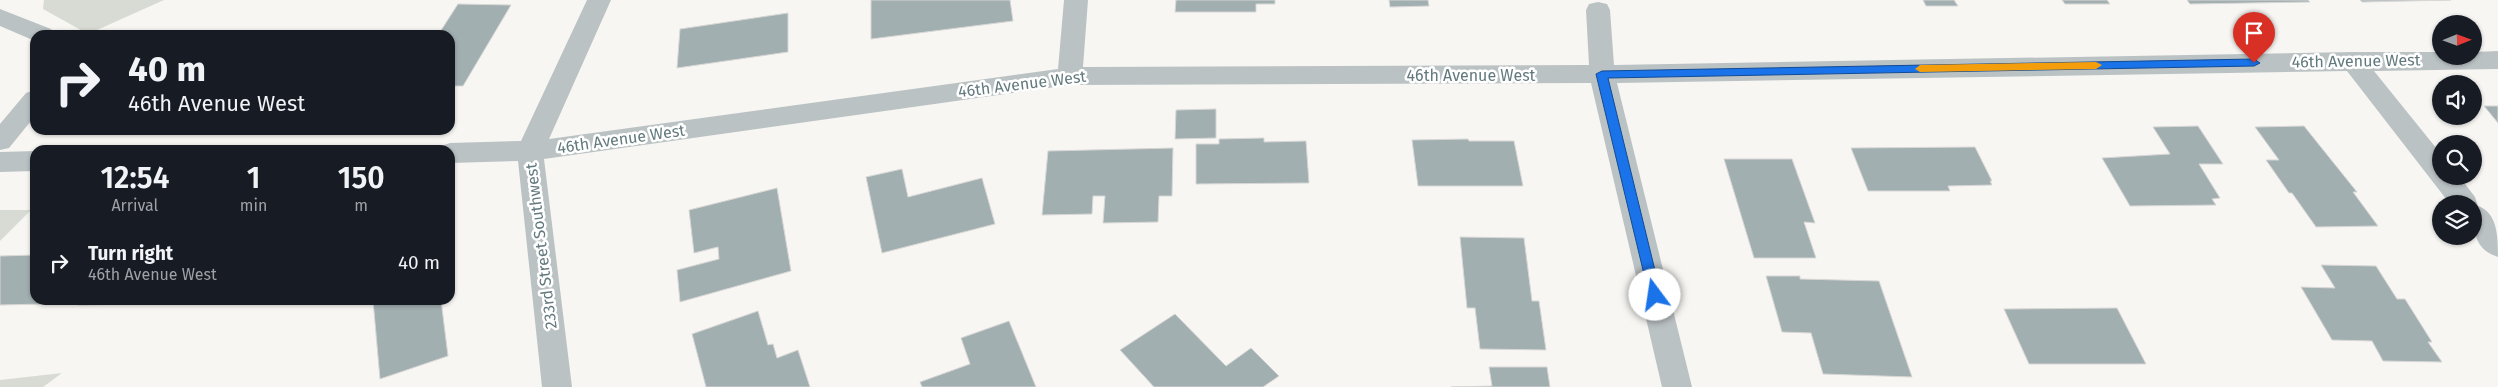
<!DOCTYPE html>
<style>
:root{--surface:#171b24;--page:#20242c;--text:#f1f3f6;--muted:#9ea1a6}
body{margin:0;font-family:"Fira Sans",sans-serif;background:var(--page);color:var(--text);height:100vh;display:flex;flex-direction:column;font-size:19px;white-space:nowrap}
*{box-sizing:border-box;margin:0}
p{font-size:16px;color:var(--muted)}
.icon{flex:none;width:28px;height:28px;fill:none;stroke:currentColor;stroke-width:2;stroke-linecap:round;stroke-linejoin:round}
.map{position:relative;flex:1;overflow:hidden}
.panel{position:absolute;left:30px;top:145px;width:425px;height:160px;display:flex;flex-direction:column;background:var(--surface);border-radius:15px;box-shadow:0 1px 4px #0004}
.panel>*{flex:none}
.top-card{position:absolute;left:30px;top:30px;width:425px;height:105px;border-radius:15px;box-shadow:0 1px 4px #0004;background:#171b24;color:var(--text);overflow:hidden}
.needle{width:32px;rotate:89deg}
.fabs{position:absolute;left:2432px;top:15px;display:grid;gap:10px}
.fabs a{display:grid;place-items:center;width:50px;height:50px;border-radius:50%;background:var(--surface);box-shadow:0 1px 4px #0004;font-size:25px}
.pin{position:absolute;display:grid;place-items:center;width:42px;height:42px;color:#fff;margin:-51px -21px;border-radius:50% 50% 50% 0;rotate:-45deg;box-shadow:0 0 5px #0007}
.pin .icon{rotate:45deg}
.me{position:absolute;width:55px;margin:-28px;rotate:346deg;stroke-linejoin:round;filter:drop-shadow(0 0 4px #0008)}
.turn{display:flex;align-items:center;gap:18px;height:105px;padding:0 15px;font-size:22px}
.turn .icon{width:65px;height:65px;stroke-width:2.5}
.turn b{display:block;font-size:35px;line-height:42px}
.eta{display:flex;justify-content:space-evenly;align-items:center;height:85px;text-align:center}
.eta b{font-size:30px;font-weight:600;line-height:35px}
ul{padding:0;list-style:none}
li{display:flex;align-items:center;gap:15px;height:65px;padding:0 15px}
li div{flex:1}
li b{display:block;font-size:19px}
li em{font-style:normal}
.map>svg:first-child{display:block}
.green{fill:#d8dbd3}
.building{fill:#a2afb1;stroke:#d8d7d6}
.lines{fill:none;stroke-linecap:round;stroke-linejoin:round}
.lane{fill:#bbc2c3;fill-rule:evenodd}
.street{fill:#bbc2c3;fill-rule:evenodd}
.route{fill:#1a73e8;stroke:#114b97}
.slow{fill:#f59e0b}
.labels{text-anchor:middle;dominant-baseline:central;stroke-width:5;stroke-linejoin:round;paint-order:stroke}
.street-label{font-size:16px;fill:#62797d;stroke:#fff}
</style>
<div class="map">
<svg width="2498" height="387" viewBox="0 0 2498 387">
<rect width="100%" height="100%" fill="#f7f6f3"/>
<!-- green -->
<path class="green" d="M44,0H164L88,34L43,9Z
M0,210H31L0,241Z
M62,373L43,387H0V380Z"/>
<!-- building -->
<path class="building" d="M871,0H1010L1013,21L871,39Z
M1176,0H1275V4H1256V12H1175Z
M1389,0H1428L1429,6L1390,7Z
M1923,0H1954L1958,6H1926Z
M2062,0H2107L2110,4H2065Z
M2187,0H2308L2310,2L2190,4Z
M2360,0H2451L2362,2Z
M458,4L511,5L463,86H450V35H438Z
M788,13V52L677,68L680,29Z
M2484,106H2498V123Z
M1216,109V138L1175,139L1176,110Z
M2198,126L2223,164H2199L2220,198L2212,199L2216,205L2130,206L2102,158L2170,154L2153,127Z
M2304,126L2357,192H2353L2378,226L2316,227L2292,193H2289L2266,160H2279L2255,127Z
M1264,138V142L1306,141L1309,183L1196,184V144H1219V139Z
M1468,139L1469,141H1514L1523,186H1418L1412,140Z
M1975,147L1992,181H1990L1992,185L1948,186L1950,191H1868L1851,148Z
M1173,148L1172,196H1159L1158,222L1103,223L1105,196H1093L1092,214L1042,215L1048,151Z
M1724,159H1792L1815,223L1804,222L1816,258H1754Z
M902,169L908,197L982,178L995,224L882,253L866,177Z
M777,188L791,271L680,302L677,270L719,259L718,247L694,253L689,210Z
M1460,237L1524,238L1532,301H1539L1546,350L1480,349L1475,308H1467Z
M35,255V300H47L44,304L0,305V256Z
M2321,265L2376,266L2397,299H2405L2432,342H2428L2442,362L2383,361L2372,341L2332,340L2301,287L2335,288Z
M1766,276H1800V279L1879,281L1912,377L1823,374L1811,333L1782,332Z
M81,300H138L130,304L78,305Z
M373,300H441L448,356L380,379Z
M2117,308L2146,364H2029L2004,309Z
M758,311L768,345L773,344L777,358L798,350L810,387H706L692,334Z
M1175,314L1226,366L1251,348L1279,376L1263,387H1154L1120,350Z
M1009,321L1036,387H922L920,382L970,364L961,338Z
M1489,367H1547L1550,387H1451L1492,386Z"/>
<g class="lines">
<!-- lane -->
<path class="lane" d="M0,9L51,29L55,35H35V41L0,26Z
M35,90V116L9,148L0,150V124L26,93Z"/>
<!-- street -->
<path class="street" d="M587,0H611L549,139L1058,69L1064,0H1088L1083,67L1589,65L1586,10L1589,4L1598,2L1607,4L1610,10L1614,65L2353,52H2441V56H2474V52L2498,51V69L2374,71L2441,154V176H2459L2475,197L2478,206C2498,213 2498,238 2498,257C2471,248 2474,227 2474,204H2450L2347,71L1617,83L1692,387H1662L1591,83L1070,85L544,159L572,387H542L518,161L450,163V150H438L441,146L450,143L521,141Z
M35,151V171L0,172V152Z"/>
</g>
<!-- route -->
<path class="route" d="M2254,59L2260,63L2254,66L1608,78L1661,295L1655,300L1649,295L1596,74L1602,71Z"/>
<!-- slow -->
<path class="slow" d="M2096,62L2102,65L2096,69L1920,72L1915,69L1920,65Z"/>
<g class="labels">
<!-- street labels -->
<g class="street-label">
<text transform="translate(2356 61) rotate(-1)">46th Avenue West</text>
<text x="1471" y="75">46th Avenue West</text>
<text transform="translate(1022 84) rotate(-7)">46th Avenue West</text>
<text transform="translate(621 139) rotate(-8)">46th Avenue West</text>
<text transform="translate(541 246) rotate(-97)">233rd Street Southwest</text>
</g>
</g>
</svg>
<div class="fabs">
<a><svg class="needle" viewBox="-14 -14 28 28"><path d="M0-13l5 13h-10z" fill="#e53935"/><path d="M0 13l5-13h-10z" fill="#9ea1a6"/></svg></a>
<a><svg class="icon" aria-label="sound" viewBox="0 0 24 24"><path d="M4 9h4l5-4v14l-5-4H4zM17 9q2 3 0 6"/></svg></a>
<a><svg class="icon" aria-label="search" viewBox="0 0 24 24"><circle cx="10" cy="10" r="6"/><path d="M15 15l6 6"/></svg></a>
<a><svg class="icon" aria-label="layers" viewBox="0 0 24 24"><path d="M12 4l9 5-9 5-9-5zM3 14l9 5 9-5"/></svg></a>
</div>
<div class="pin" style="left:2254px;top:63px;background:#d93025"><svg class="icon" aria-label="arrive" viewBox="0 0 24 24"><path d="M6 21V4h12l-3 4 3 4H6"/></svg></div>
<svg class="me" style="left:1655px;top:295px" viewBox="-20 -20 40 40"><circle r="19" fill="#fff"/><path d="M0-13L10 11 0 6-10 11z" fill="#1a73e8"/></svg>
<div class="top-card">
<div class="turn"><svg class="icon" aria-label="right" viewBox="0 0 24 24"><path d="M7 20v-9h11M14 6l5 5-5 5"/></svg><div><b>40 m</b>46th Avenue West</div></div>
</div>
<section class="panel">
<div class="eta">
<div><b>12:54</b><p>Arrival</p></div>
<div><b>1</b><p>min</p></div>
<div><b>150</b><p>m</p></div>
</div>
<ul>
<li><svg class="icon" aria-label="right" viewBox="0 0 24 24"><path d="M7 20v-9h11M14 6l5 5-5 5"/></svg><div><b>Turn right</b><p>46th Avenue West</p></div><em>40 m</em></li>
</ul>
</section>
</div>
